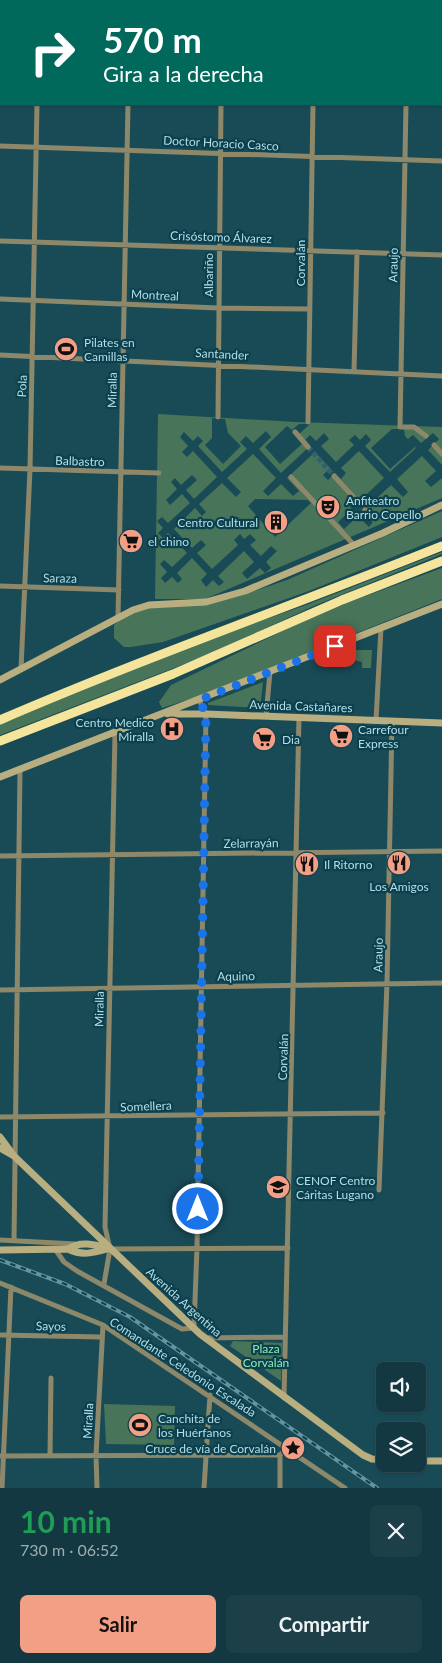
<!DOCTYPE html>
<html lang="es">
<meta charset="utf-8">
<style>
:root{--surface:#133841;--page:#1c3f48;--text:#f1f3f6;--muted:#9dacb1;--line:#32525a;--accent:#f39f86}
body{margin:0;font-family:Lato,sans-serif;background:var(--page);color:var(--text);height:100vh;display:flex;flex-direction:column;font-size:19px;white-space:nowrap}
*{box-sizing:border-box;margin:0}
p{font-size:16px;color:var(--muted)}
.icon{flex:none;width:28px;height:28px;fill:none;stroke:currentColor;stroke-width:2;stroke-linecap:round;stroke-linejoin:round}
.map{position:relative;height:1488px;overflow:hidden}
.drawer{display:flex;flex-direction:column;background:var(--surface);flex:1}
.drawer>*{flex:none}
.hud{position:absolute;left:0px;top:0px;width:442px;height:105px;box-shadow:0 1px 4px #0004,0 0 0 1px var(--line);background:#00695c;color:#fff;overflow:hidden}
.buttons{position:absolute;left:376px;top:1362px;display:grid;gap:10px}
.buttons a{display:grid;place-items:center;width:50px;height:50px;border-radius:8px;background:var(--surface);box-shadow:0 1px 4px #0004,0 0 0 1px var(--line);font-size:25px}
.pin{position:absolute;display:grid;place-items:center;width:42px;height:42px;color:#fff;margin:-21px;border-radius:10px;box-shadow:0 2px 8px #0006}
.me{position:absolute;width:55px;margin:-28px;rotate:0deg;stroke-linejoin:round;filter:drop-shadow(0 0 4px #0008)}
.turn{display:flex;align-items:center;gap:18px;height:105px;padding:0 20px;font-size:22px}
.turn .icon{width:65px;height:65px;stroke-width:2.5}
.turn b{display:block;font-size:35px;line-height:42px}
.round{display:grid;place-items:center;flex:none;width:52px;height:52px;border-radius:8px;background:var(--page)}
.head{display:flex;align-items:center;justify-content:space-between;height:85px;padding:0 20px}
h1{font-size:30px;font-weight:700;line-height:38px;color:#1e9e55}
.action{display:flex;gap:10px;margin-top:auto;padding:10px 20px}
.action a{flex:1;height:58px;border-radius:8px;background:var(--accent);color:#111;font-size:20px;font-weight:700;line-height:58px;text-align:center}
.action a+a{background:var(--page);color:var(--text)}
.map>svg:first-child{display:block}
.green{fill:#48745a;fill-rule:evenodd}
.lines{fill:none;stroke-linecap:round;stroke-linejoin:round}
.street-tunnel{stroke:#30616d;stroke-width:5;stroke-dasharray:5 2.5;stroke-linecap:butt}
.street{stroke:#8e886b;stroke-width:5}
.secondary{stroke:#b8ae80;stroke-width:7}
.highway{stroke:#f5e59c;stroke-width:9}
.rail-casing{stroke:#65939f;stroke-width:4}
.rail{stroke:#0b404c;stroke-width:2;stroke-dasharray:5.5;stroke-linecap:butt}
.route{stroke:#1a73e8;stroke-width:9;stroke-dasharray:0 16.2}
.labels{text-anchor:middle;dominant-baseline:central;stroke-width:4.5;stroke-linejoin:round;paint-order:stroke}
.street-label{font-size:12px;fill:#b3dde9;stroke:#0b404c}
.poi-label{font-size:12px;fill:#b3dde9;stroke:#0b404c;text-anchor:start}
.park-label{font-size:12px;fill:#8de9b3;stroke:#0b404c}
</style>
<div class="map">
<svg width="442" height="1488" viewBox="0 0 442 1488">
<rect width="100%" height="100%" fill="#194b57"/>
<!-- green -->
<path class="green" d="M158,414L295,422L442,427V465L428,450L439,439L433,433L421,443L413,435L408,439L416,448L390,472L365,446L371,440L366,434L360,440L355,435L349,440L354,445L336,462L321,446L329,439L324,433L316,441L310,435L305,440L310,446L281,473L259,449L271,437L266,431L253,443L246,436L240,442L247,449L222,472L198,446L203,441L198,436L193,441L184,432L180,437L188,446L182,452L187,457L193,451L217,477L194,499L186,490L197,480L192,475L181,485L175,478L171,482L177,489L166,500L170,505L182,494L190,503L168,523L162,517L157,521L163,528L158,533L163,538L168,533L187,553L172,567L164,560L160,564L167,572L161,578L165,583L172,577L178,583L182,579L177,573L192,558L207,574L201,580L206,587L213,580L219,586L224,582L218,576L244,551L254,562L242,573L247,579L260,568L265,573L271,568L266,562L277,551L271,546L261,556L250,545L256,540L250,534L244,539L240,534L234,540L238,545L212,569L197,553L206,545L201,540L192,548L174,529L195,508L202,516L206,512L199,504L222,483L236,497L241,492L227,478L253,454L276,478L263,491L268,496L281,484L293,496L299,491L287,478L315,452L330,468L323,475L328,480L335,473L341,479L346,473L341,468L359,451L384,478L356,504L351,499L346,503L352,509L338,522L344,529L358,516L369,527L373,522L363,511L391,485L403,497L408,492L397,479L422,456L436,471L425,481L431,487L442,478V498L205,599H155ZM212,418L225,419L228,433L241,446L223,464L205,445L212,438ZM299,424H310L297,436L303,443L280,464L265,447L287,426L292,430ZM392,429H404L405,436L415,447L390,469L371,448ZM255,499L308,500L311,503L275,537L248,506Z
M442,511V537L309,591L163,642L131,647H124L114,638V625C142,599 188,607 223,599C245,595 266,587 287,580Z
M442,552V554L316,605L205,656L0,735V724L25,712L212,638L306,605Z
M442,568V599L199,696L162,708L159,702L171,685L322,612Z
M354,650H372L371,668H362V662L354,660Z
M263,682L260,708L208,705V703Z
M233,1341L282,1343L281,1381L230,1346Z
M104,1404L175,1406L174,1445L106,1444Z"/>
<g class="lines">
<!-- street-tunnel -->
<path class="street-tunnel" d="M308,447L334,476
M358,502L365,510"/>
<!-- street -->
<path class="street" d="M41,1V0
M131,1V0
M224,1V0
M316,1V0
M409,1V0
M0,62H1
M441,78H442
M406,104L400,427H414L426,436
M0,146L442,161
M0,241L442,255
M0,299L218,308L310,309
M0,355L442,376
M354,371L357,252
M218,417L221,104
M308,422L313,104
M295,432L308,447
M434,445L442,454
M0,468L159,473
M334,476L358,502
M291,477L354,545
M365,510L373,519
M0,586L119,590
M118,618L128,104
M21,669L30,469L37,104
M266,716L270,672
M376,720L381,628
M0,856L442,851
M0,990L442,983
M0,1117L383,1113
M379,1190L387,983L392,721
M0,1240L75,1244
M14,1241L20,769
M55,1249L64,1262L77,1271L182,1329L194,1328L197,1247L206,714L199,700
M111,1249L288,1248
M0,1283L103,1325L345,1488
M104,1284L110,1249L105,1227L115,732
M0,1335L101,1337
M205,1338L285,1337
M284,1398L299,717
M50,1455L51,1378
M0,1456L280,1455
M2,1488L11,1287
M97,1488L96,1455L103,1325
M204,1488L210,1395
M280,1488V1455L288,1448"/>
<!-- secondary -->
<path class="secondary" d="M0,680L133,610L149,605L206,602L245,591L383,533L442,505
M168,714H206L442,723
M0,777L442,604
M0,1137L14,1156L200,1334L363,1455L372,1459L385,1460
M0,1148L14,1156
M68,1249C82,1256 93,1253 107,1249
M0,1250L68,1249C81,1240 96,1245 110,1249
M418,1461H442"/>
<!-- highway -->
<path class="highway" d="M0,720C146,657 295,605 442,546
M0,741L173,674L342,600L442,561"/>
<!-- rail casing -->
<g class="rail-casing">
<path id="rail" d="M0,1260L65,1284L130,1317L377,1488"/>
</g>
<!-- rail -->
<use href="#rail" class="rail"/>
</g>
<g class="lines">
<!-- route -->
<path class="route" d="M198,1209L206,714L199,700L335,646"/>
</g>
<!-- icons -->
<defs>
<g id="stadium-disc" transform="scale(1.25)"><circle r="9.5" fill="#f39f86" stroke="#0b404c"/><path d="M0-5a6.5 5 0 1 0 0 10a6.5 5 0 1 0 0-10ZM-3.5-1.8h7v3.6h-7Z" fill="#111"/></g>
<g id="theatre-disc" transform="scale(1.25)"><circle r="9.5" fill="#f39f86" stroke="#0b404c"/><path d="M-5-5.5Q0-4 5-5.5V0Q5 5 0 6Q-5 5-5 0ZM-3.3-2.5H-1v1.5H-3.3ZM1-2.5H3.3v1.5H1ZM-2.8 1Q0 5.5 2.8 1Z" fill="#111"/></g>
<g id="building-disc" transform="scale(1.25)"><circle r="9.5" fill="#f39f86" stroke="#0b404c"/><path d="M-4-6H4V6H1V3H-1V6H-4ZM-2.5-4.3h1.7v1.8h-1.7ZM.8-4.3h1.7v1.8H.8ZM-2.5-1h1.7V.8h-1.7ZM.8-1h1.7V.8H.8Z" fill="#111"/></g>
<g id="supermarket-disc" transform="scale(1.25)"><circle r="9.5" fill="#f39f86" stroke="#0b404c"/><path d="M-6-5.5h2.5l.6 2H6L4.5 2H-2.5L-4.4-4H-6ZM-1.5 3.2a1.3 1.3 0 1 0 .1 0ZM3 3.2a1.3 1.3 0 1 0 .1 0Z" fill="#111"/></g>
<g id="hospital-disc" transform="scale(1.25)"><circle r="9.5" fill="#f39f86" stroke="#0b404c"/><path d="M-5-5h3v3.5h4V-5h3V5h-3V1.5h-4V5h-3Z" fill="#111"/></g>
<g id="restaurant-disc" transform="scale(1.25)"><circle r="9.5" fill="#f39f86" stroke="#0b404c"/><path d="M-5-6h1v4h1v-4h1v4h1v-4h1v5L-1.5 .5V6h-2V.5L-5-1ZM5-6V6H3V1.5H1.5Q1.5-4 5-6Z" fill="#111"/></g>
<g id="school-disc" transform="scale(1.25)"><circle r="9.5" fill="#f39f86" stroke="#0b404c"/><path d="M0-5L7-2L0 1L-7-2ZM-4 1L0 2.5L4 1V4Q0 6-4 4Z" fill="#111"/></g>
<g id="sight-disc" transform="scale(1.25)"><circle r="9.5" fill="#f39f86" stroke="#0b404c"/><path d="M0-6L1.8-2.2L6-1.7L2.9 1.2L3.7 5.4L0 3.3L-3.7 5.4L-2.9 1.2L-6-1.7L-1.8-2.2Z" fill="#111"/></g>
</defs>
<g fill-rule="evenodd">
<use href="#stadium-disc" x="66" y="349"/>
<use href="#theatre-disc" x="328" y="507"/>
<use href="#building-disc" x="276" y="522"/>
<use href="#supermarket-disc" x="131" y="541"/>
<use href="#hospital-disc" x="172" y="729"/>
<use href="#supermarket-disc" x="341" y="736"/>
<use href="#supermarket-disc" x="264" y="739"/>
<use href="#restaurant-disc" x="399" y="863"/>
<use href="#restaurant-disc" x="307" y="864"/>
<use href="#school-disc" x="278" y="1187"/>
<use href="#stadium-disc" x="140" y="1425"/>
<use href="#sight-disc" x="293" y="1448"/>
</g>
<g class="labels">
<!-- street labels -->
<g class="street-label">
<text transform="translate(221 143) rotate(3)">Doctor Horacio Casco</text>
<text transform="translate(221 237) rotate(2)">Crisóstomo Álvarez</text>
<text transform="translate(300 263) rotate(-90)">Corvalán</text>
<text transform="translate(393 265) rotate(-89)">Araujo</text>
<text transform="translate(208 275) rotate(-90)">Albariño</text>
<text transform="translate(155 295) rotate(3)">Montreal</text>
<text transform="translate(222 354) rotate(3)">Santander</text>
<text transform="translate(22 386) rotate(-88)">Pola</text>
<text transform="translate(112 390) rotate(-89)">Miralla</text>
<text transform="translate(80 461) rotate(2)">Balbastro</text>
<text transform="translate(60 578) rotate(1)">Saraza</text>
<text transform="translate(301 706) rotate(2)">Avenida Castañares</text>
<text transform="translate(251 843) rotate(-1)">Zelarrayán</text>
<text transform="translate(378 955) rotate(-89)">Araujo</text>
<text transform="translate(236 976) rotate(-1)">Aquino</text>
<text transform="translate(99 1009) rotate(-89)">Miralla</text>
<text transform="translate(283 1057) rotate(-88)">Corvalán</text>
<text transform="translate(146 1106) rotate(-2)">Somellera</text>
<text transform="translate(184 1302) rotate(42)">Avenida Argentina</text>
<text transform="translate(51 1326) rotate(1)">Sayos</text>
<text transform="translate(183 1367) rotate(33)">Comandante Celedonio Escalada</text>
<text transform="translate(88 1421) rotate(-87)">Miralla</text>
</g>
<!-- poi labels -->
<g class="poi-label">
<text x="84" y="342">Pilates en<tspan x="84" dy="14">Camillas</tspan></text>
<text x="346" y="500">Anfiteatro<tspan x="346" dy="14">Barrio Copello</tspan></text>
<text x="258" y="522" text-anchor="end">Centro Cultural</text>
<text x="148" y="541">el chino</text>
<text x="154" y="722" text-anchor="end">Centro Medico<tspan x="154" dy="14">Miralla</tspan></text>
<text x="358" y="729">Carrefour<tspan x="358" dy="14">Express</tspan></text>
<text x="282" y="739">Dia</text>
<text x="324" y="864">Il Ritorno</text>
<text x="399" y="886" text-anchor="middle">Los Amigos</text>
<text x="296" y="1180">CENOF Centro<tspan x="296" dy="14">Cáritas Lugano</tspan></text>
<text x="158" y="1418">Canchita de<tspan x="158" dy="14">los Huérfanos</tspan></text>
<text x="276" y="1448" text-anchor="end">Cruce de vía de Corvalán</text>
</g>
<!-- park labels -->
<g class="park-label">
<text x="266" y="1348">Plaza<tspan x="266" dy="14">Corvalán</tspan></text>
</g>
</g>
</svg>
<div class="buttons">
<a><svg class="icon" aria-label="sound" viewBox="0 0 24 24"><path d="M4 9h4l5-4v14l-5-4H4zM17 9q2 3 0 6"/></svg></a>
<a><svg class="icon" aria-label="layers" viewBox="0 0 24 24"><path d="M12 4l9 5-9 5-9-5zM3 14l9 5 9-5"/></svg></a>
</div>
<div class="pin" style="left:335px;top:646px;background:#d93025"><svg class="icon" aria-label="arrive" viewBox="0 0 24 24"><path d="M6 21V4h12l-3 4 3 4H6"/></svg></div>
<svg class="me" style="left:198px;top:1209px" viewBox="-20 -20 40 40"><circle r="17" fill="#1a73e8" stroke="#fff" stroke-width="3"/><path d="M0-11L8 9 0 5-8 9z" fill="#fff"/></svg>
<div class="hud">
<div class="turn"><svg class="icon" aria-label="right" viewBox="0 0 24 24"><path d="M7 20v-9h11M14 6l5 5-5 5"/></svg><div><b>570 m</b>Gira a la derecha</div></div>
</div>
</div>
<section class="drawer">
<div class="head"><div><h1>10 min</h1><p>730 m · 06:52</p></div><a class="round"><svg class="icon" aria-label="close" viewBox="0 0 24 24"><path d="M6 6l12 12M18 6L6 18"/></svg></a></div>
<div class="action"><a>Salir</a><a>Compartir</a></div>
</section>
